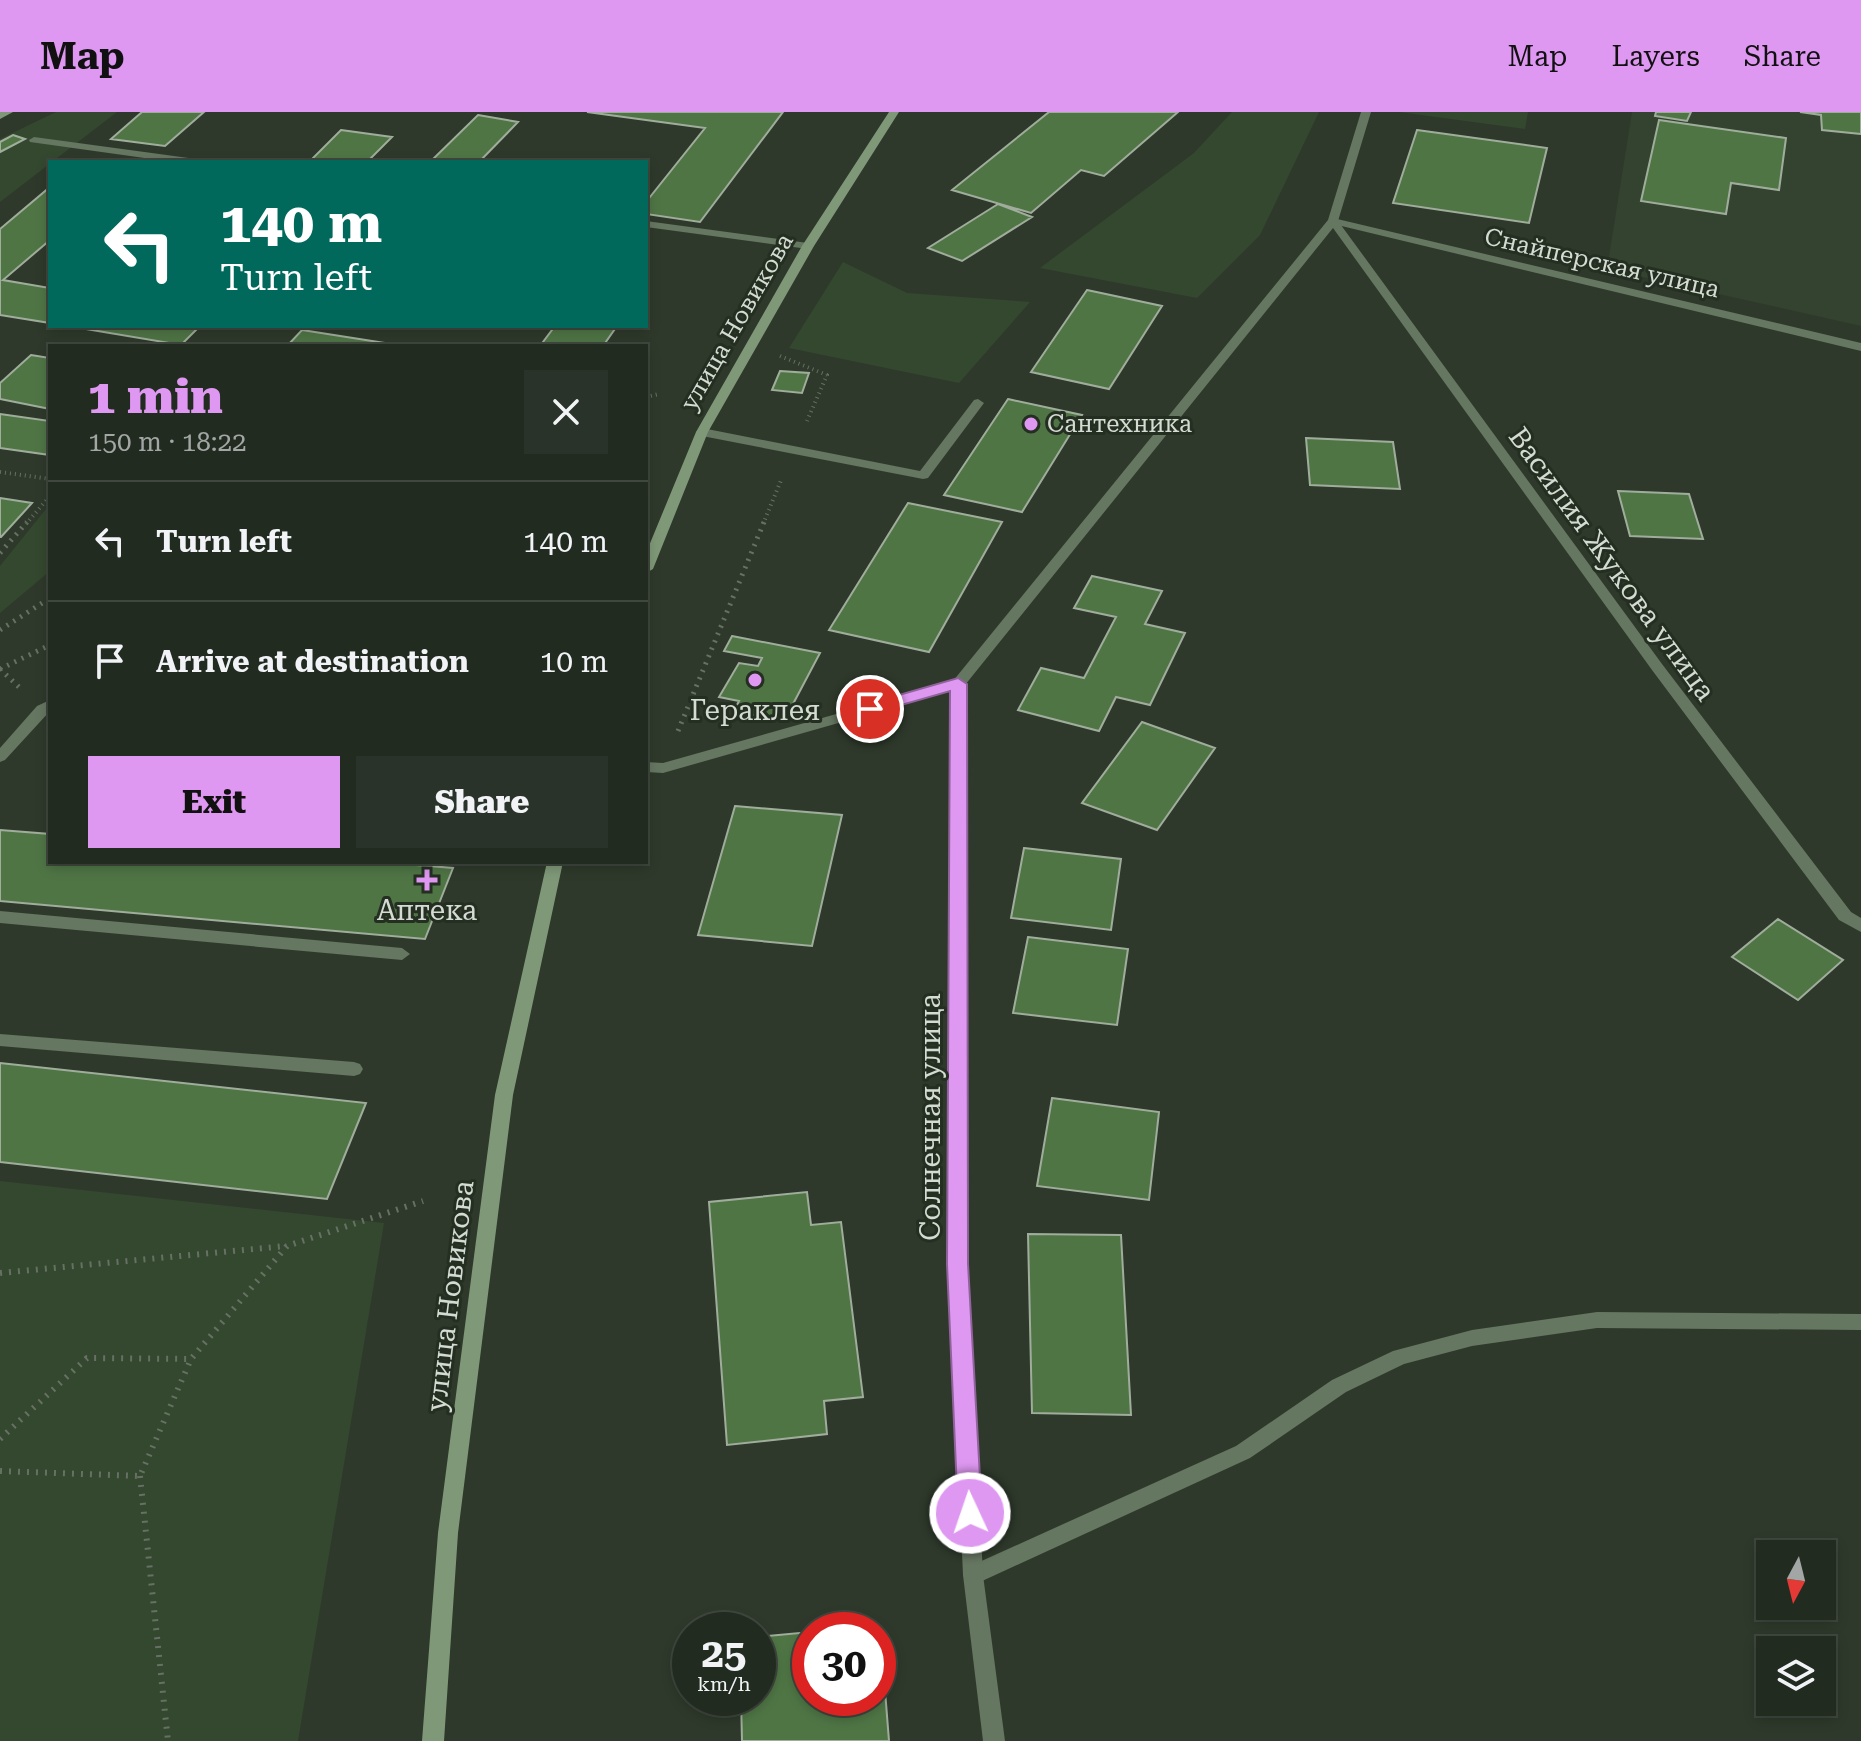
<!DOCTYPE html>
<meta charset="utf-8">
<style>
:root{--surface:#222b20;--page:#2a3329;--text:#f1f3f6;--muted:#a2a7a5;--line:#3f473e;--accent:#df98f1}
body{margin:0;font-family:"Roboto Serif",serif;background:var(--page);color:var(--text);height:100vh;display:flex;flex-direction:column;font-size:30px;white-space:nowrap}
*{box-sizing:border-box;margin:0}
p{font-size:26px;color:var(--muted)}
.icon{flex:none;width:44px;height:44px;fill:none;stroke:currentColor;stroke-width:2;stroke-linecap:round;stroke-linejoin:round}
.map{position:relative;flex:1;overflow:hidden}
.details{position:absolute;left:48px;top:232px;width:600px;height:520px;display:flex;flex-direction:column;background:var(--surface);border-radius:0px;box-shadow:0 4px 12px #0003,0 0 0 2px var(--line)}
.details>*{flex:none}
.hud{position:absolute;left:48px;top:48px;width:600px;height:168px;border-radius:0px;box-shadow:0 4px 12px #0003,0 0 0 2px var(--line);background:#00695c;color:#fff;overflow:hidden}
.needle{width:52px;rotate:187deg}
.buttons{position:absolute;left:1756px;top:1428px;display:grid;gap:16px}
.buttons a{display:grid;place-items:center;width:80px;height:80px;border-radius:0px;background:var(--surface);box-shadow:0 4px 12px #0003,0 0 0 2px var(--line);font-size:40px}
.speed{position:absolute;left:672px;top:1500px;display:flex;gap:16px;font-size:40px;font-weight:700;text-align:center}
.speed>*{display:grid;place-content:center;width:104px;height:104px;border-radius:50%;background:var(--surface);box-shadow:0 4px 12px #0003,0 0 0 2px var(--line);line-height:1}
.speed small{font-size:20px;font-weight:400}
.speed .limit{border:12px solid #d22;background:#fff;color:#111}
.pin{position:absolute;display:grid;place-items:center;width:68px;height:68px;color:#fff;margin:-34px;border:4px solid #fff;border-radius:50%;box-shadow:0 2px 8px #0007}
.me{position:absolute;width:88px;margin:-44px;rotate:357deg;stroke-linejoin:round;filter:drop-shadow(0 0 6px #0008)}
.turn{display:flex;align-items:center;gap:28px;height:168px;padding:0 40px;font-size:36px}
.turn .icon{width:104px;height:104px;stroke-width:2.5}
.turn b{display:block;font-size:56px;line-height:68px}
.round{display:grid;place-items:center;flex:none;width:84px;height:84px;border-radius:0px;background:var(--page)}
.head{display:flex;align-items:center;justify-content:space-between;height:136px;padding:0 40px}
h1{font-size:48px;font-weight:800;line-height:60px;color:var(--accent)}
.cta{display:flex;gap:16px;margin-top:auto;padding:16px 40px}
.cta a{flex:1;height:92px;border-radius:0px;background:var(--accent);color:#111;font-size:32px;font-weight:800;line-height:92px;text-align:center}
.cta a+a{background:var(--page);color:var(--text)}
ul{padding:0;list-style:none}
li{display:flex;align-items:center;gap:24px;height:120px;padding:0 40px;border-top:2px solid var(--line)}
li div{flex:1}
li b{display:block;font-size:30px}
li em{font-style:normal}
header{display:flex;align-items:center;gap:48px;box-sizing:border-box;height:112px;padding:0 40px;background:var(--accent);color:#111}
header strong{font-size:38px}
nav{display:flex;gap:44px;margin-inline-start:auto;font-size:28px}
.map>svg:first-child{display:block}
.built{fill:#33432f}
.green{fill:#33482e}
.building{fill:#4f7545;stroke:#a0ad9c;stroke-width:2}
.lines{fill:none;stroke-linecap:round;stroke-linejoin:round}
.path-far2{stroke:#667063;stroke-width:4;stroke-dasharray:1 4;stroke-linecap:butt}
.path-far1{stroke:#667063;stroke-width:5;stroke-dasharray:2 6;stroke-linecap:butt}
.path{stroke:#667063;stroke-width:6;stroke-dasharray:2 7;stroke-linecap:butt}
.service{fill:#657661;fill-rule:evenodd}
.minor{fill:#657661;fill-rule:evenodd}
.secondary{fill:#7f9978;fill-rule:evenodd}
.route{fill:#df98f1;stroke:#91639d;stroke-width:2}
.poi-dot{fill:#df98f1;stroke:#242f22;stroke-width:3}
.labels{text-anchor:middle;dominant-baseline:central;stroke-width:6;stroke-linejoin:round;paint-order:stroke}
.far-street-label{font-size:24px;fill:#d4dbd2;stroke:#242f22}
.far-poi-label{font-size:24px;fill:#d4dbd2;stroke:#242f22;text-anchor:start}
.street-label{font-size:28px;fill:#d4dbd2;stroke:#242f22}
.poi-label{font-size:28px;fill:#d4dbd2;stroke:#242f22}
</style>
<header>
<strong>Map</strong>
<nav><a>Map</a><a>Layers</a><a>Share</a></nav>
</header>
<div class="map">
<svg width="1861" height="1629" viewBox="0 0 1861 1629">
<rect width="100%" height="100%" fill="#2e392b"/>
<!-- built -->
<path class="built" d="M1632,0H1861V214L1607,157Z"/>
<!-- green -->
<path class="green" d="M56,0H117L0,90V27Z
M1232,0H1319L1260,123L1197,186L1040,156L1194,41Z
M1399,0H1528L1525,17Z
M843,150L907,181L1030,190L959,271L789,236Z
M50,392V459L0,501V454Z
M0,1069L384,1111L298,1629H0Z"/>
<!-- building -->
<path class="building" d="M142,0H204L165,34L111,27Z
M587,0H783L700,110L646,102V90L705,16Z
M1049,0H1178L1104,64L1081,58L1031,101L952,78Z
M1656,0H1691L1687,9L1655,4Z
M1800,0H1861V22L1822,18L1821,3Z
M478,3L518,10L479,50H430Z
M1659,8L1786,26L1779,78L1731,71L1726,102L1641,89Z
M341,18L392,25L367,50L310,49Z
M1417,18L1547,36L1529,111L1393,91Z
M13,23L25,27L0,40V30Z
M50,75V128L3,168L50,176V211L0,203V117Z
M998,92L1032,105L962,149L928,136Z
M1087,178L1162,194L1109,277L1031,260Z
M68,214H200L181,233Z
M555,214H617L603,234H540Z
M302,218L404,234H287Z
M31,243L50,246V297L0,287V271Z
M780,259L809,261L802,281L772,278Z
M1008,287L1082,303L1022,400L944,383Z
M0,302L50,309V343L0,336Z
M1306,326L1393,330L1400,377L1310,373Z
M1618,379L1689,382L1703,427L1630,424Z
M0,386L32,391L1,425H0Z
M908,391L1002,410L929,540L829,518Z
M1092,464L1162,479L1145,512L1185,521L1150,593L1116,585L1099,619L1018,598L1041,556L1084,566L1116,505L1074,496Z
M732,524L820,541L784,609L734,599L739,589L719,585L739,551L758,554L762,546L724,539Z
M1142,610L1215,636L1157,718L1082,691Z
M735,694L842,703L812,834L698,823Z
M0,718L50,722V750H379L453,756L425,827L0,789Z
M1024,736L1121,747L1111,818L1011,806Z
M1778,807L1843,848L1798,888L1732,845Z
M1028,825L1128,837L1117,913L1013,901Z
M0,951L366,991L327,1087L0,1050Z
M1052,986L1159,1000L1149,1088L1037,1074Z
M807,1080L811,1113L841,1110L863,1285L824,1289L827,1322L727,1333L709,1090Z
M1028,1122L1121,1123L1131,1303L1032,1301Z
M810,1520V1586H878V1553H883L889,1629H742L741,1586H758V1525Z"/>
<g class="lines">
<!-- path-far2 -->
<path class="path-far2" d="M780,244L827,263L807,309
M646,285L659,282
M0,360L50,367
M26,412L50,384
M763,412L782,366"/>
<!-- path-far1 -->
<path class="path-far1" d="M0,441L27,410
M0,518L50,486
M0,557L20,576
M0,557L50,533
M678,619L764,410"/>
<!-- path -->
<path class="path" d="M0,1161L286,1134
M0,1327L87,1246L191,1247
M0,1359L140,1364L191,1247L287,1134L423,1089
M140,1364L168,1629"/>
<!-- service -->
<path class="service" d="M34,25L196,47L201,50H173L30,30L29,28Z
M1333,106L1861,231V239L1329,111V107Z
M646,109L808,131L814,134L808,137L646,115Z
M978,287L984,291L928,366L923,367L702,324L696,320L702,316L920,359L974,288Z
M50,588V599L5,648L0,650V636L37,594Z
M0,799L402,836L410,842L402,848L0,811Z
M0,922L354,950L360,952L363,957L360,962L354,964L0,934Z
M1597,1200L1861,1202V1218L1597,1216L1472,1234L1404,1252L1346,1280L1250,1346L980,1470L973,1473L966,1470L963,1463L966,1456L1236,1334L1332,1268L1393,1239L1472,1218Z"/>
<!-- minor -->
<path class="minor" d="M1361,0H1371L1338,109L1662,552L1851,800L1861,806V820L1839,808L1652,558L1333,116L965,573L967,1152L983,1463L1005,1629H983L963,1463L949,1152L951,579L663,661L646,660V650L663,651L953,569L1328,108Z"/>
<!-- secondary -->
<path class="secondary" d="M0,0H13L0,7Z
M889,0H899L814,134L708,320L653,457L646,461V441L696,320L802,134Z
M547,750H563L513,983L458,1421L444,1629H422L438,1421L495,983Z"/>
</g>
<!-- route -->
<path class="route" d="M958,566L967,572L968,1152L982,1401L978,1408L970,1411L962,1408L958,1401L947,1152L950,579L870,602L862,597L864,593Z"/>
<!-- markers -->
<g class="poi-dot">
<circle cx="1031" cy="312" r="8"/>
<circle cx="755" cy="568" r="8"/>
<path d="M423 756h8v8h8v8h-8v8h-8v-8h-8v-8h8z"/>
</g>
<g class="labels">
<!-- far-street labels -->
<g class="far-street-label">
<text transform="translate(1602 151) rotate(13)">Снайперская улица</text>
<text transform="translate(737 210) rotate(-60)">улица Новикова</text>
</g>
<!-- far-poi labels -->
<g class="far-poi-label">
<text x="1047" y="312">Сантехника</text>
</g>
<!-- street labels -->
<g class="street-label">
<text transform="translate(1612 452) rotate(54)">Василия Жукова улица</text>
<text transform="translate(930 1005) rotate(-90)">Солнечная улица</text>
<text transform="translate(450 1184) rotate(-83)">улица Новикова</text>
</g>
<!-- poi labels -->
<g class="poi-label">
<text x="755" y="598">Гераклея</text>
<text x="427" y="798">Аптека</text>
</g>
</g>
</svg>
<div class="buttons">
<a><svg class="needle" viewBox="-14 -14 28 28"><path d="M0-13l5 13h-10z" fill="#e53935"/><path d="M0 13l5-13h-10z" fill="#a2a7a5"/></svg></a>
<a><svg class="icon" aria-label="layers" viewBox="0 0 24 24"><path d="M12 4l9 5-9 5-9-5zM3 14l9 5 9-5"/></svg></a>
</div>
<div class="speed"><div>25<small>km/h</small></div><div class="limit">30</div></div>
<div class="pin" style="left:870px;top:597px;background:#d93025"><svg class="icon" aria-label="arrive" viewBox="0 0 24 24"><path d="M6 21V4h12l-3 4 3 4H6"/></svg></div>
<svg class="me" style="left:970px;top:1401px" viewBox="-20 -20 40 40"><circle r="17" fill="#df98f1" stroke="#fff" stroke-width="3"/><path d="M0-11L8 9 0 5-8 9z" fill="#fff"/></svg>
<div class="hud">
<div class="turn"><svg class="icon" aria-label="left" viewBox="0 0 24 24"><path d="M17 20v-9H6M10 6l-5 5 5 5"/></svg><div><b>140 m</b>Turn left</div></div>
</div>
<section class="details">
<div class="head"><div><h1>1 min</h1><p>150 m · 18:22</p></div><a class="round"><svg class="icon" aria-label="close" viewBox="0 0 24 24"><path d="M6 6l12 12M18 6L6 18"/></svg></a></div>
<ul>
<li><svg class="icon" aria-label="left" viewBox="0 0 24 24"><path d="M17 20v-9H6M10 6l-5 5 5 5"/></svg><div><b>Turn left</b></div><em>140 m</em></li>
<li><svg class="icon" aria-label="arrive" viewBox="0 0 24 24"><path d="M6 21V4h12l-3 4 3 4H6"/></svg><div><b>Arrive at destination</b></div><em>10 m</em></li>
</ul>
<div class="cta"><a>Exit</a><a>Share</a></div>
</section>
</div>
